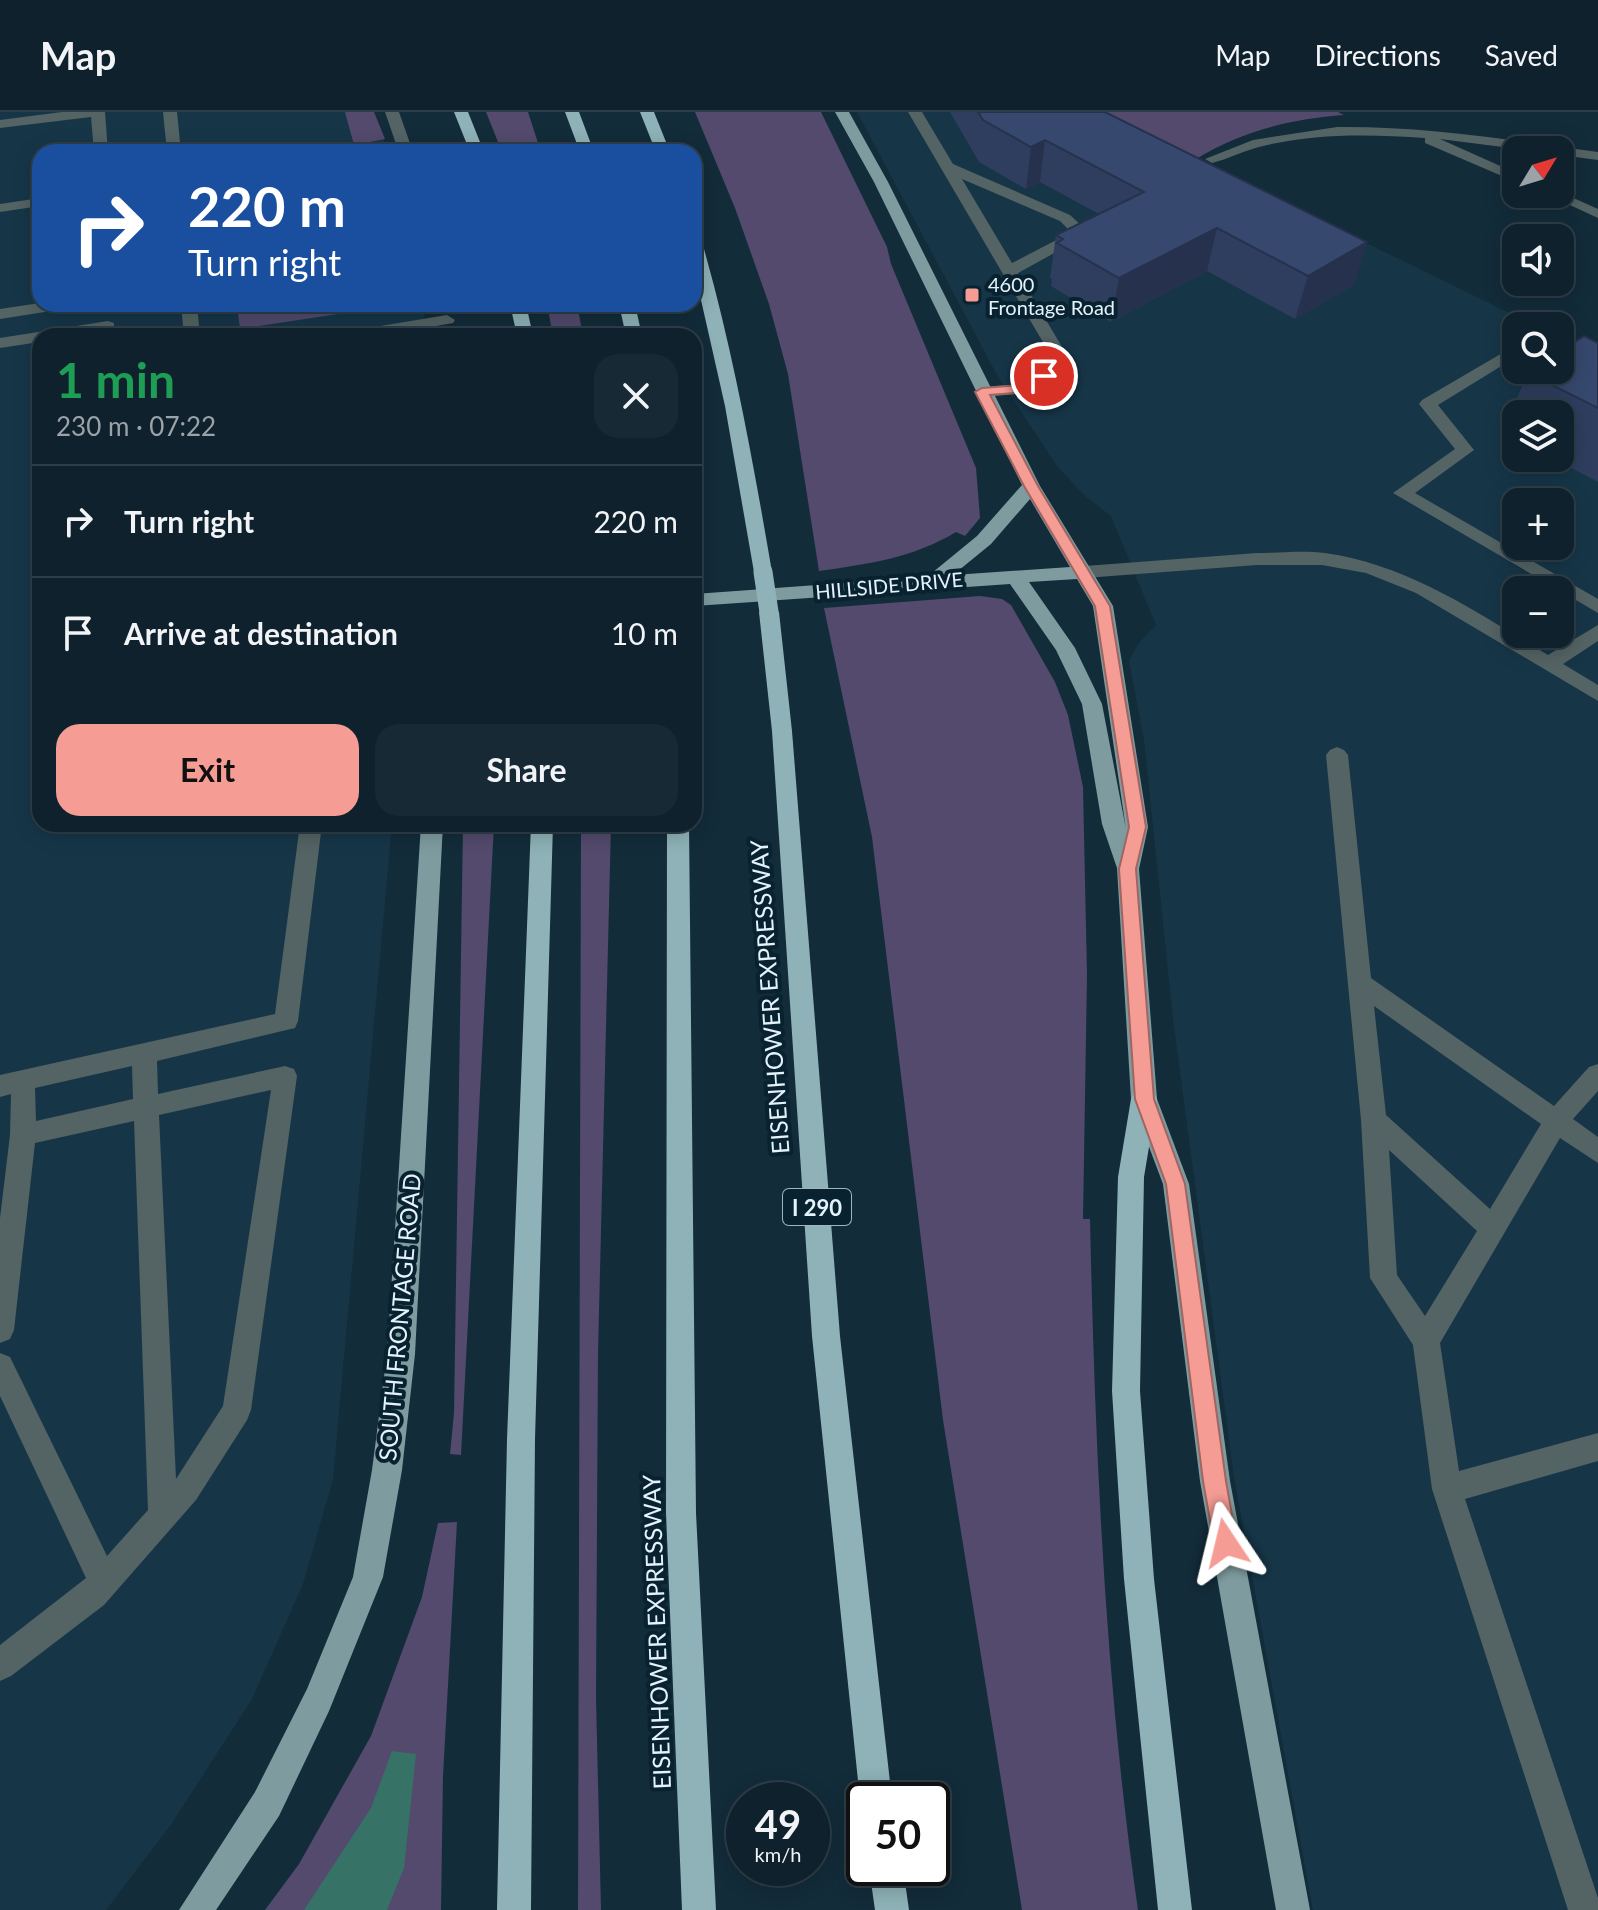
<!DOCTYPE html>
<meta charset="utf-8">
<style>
:root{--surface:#0e212c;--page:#172934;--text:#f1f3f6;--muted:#9ba3a9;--line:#2e3e48;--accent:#f59c95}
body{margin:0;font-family:Lato,sans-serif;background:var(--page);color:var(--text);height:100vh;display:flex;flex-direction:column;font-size:30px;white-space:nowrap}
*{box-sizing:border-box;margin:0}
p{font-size:26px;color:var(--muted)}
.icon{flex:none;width:44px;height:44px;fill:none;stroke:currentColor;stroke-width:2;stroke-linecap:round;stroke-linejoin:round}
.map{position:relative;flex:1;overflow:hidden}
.panel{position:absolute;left:32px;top:216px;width:670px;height:504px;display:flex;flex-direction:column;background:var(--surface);border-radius:24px;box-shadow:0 4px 20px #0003,0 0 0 2px var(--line)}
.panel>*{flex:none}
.top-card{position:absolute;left:32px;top:32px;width:670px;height:168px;border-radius:24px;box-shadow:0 4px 20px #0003,0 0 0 2px var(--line);background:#1a4fa0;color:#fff;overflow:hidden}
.needle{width:52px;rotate:52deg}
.fabs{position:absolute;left:1502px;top:24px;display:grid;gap:16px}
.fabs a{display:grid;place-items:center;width:72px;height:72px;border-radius:16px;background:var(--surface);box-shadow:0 4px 20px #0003,0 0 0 2px var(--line);font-size:40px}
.speed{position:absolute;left:726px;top:1670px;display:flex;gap:16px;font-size:40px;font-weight:700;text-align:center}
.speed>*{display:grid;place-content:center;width:104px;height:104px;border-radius:50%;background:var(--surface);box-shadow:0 4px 20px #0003,0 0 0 2px var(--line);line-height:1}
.speed small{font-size:20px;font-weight:400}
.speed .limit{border:4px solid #111;border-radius:12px;background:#fff;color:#111}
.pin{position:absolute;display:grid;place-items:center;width:68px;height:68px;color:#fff;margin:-34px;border:4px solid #fff;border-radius:50%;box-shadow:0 2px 8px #0007}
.me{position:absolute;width:88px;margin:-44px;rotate:350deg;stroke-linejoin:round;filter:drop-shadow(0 0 6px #0008)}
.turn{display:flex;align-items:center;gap:28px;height:168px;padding:0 24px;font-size:36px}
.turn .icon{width:104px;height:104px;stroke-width:2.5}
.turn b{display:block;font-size:56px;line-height:68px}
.round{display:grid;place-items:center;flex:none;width:84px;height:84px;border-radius:24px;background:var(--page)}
.head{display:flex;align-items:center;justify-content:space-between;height:136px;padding:0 24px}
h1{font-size:48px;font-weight:700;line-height:60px;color:#1e9e55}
.primary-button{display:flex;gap:16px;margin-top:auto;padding:16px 24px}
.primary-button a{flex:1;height:92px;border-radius:24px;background:var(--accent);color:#111;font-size:32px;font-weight:700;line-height:92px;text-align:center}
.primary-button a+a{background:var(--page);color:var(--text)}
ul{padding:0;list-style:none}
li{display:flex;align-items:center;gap:24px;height:112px;padding:0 24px;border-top:2px solid var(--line)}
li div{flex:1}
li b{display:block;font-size:30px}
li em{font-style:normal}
header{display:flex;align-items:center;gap:48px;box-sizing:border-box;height:112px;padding:0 40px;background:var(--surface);border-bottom:2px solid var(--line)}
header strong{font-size:38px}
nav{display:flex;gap:44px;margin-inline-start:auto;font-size:28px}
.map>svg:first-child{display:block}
.built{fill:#163648;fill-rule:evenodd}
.green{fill:#534a6d}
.water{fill:#367366}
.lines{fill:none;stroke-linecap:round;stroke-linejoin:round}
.minor{fill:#546364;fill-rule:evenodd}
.major{fill:#7e9ca0;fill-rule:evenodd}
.highway{fill:#8eb2b7;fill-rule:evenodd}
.highway-bridge{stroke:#8eb2b7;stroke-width:19}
.wall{fill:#2f3e5f}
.shaded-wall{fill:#26324d}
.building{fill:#37486e;stroke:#26324d;stroke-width:2}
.route{fill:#f59c95;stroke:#9f6561;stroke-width:2}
.poi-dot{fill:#f59c95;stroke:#092230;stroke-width:3}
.labels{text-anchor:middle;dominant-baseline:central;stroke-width:8;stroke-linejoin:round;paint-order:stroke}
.far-poi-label{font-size:20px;fill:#e4f2fc;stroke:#092230;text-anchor:start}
.far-street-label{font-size:20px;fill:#e4f2fc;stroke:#092230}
.shield{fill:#092230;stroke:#a2b4bf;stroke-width:2}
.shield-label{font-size:22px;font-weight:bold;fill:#e4f2fc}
.street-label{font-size:24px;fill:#e4f2fc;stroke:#092230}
</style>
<header>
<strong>Map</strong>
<nav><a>Map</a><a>Directions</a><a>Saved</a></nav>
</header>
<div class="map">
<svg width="1598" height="1798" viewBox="0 0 1598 1798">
<rect width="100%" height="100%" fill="#132c3a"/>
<!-- built -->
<path class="built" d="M0,0H374L388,40H40V192H424L425,224H40V712H392L333,1367L303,1472L252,1587L172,1711L106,1798H0Z
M857,0H1098L1536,214H1516V258H1560V226L1598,244V1798H1313L1234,1365L1173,907L1144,628L1129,549L1138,532L1156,513L1111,404L1084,383L1057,354L997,263ZM1516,302H1560V346H1516ZM1516,390H1560V434H1516ZM1516,478H1560V522H1516Z"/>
<!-- green -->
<path class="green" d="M345,0H374L385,27L354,33Z
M486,0H528L541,40H502Z
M695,0H821L887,135L891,152L976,356L980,406L965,424L956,420C913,446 868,452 819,459L788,262L769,192L735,96Z
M1098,0H1338L1344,3C1291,7 1241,19 1196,47Z
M237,192H404L240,217Z
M547,192H577L583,224H553Z
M980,484L1002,487L1011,493L1055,570L1068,603L1083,675L1087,863L1083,1107H1090C1095,1338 1105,1570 1138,1798H1022L943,1308L872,725L824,496Z
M463,712H494L461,1343L450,1342L454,1301Z
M581,712H611L598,1241L596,1586L601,1798H578Z
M457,1410L443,1664L441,1798H265L299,1752L371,1624L422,1485L438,1411Z"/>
<!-- water -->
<path class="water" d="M392,1639L416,1642L404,1756L387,1798H304L371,1696Z"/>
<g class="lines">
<!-- minor -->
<path class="minor" d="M62,0H105L108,40H94L91,5L0,16V8Z
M163,0H177L181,40H167Z
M385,0H399L413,40H361L368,36L396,32Z
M908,0H922L953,52L1070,103L1083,115L1078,128L1018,161L1071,250L1031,281L982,285L974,280L982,275L1021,272L1054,249ZM962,67L1060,109L1067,116L1066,123L1012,151Z
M1337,15C1426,14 1511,28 1598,40V48L1560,43V38H1526L1440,27L1516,61V70L1425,31V26C1369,22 1313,21 1259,35C1243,39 1228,47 1212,51L1205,47L1253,28Z
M1560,80L1598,97V106L1546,82Z
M40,86V94L0,100V92Z
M40,191L72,192L64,197L0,207V197Z
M181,192H197L200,224H184Z
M447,203L455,208L453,211L380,224H342L350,219Z
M108,209L114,211V217L75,224H40V230L0,236V226Z
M1516,233V245L1438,293L1474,338L1415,381L1598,487V501L1393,381L1455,337L1419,292L1422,288Z
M1257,441C1279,441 1303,438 1325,441C1409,453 1476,500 1548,543L1598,513V529L1563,552L1598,573V589L1416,481L1366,461L1322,453H1257L1085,466L1076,460L1085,454Z
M1337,635L1344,638L1348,643L1371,866L1554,994L1589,955L1598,952V979L1573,1007L1598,1025V1051L1560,1026L1440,1231L1459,1359L1598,1321V1349L1465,1387L1598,1786V1798H1568L1432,1377L1413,1233L1370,1166L1361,1008L1326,643L1330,638ZM1374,894L1541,1012L1490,1097L1386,1003ZM1389,1038L1477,1119L1425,1204L1397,1163Z
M300,712H322L298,909L295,916L157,949L158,982L285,954L294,957L297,964L251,1298L247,1308L196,1388L104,1493L11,1564L0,1569V1533L86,1466L0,1284V1241L10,1245L107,1444L148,1398L134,1009L35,1031L14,1218L10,1227L0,1231V1106L10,1023L11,982L0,985V963L275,902ZM132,954L133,987L36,1009L35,976ZM271,978L223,1294L176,1367L159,1003Z"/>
<!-- major -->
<path class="major" d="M835,0H849L888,70L1040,374L1113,494L1148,715L1139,757L1157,987L1189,1072L1230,1369L1310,1798H1276L1200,1369L1163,1072L1131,987L1117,756L1102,712L1082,592L1056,538L1010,472L694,494V482L927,465L977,424L1022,373L874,70ZM1030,387L1070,455L953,463L991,432ZM1077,467L1093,494L1126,717L1102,592L1075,536L1029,470Z
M421,712H443L415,1242L402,1358L383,1465L329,1599L279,1704L216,1798H179L255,1680L307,1577L353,1465L372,1358L387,1242Z"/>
<!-- highway -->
<path class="highway" d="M454,0H468L484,40H470Z
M565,0H579L594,40H580Z
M640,0H654L670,40H656Z
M694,125L702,130C733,238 753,349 772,460L763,466L754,460L725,294L694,157Z
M510,192H526L533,224H517Z
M619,192H635L642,224H626Z
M769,494L779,500L792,619L840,1224L892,1688H864V1699L860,1688L812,1224L772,619L759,500Z
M531,712H553L535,1327L531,1798H497L507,1327Z
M667,712H689L696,1401L716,1798H682L666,1401Z
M1144,976L1153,979L1157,987L1144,1065L1140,1279L1154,1467L1192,1798H1158L1124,1467L1112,1279L1118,1065L1131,987L1135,979Z
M869,1756H903L909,1798H875Z"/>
<!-- highway-bridge -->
<path class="highway-bridge" d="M763,460L769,500"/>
</g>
<!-- wall -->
<path class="wall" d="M950,0H1105L1354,173L1295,207L1207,159L1111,210L1051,174L1052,167L1050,166L1056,123L1099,102L1040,70L1026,77L979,50Z
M1598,231V370L1552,346H1560V302H1516V327L1502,320L1528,261Z"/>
<!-- shaded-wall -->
<path class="shaded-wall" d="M1045,28L1040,70L1026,77L1031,35Z
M1217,116L1207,159L1111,210L1119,166Z
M1367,130L1354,173L1295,207L1308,164Z"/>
<!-- building -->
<path class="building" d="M978,0H1105L1367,130L1308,164L1217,116L1119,166L1057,131L1063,127L1056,123L1144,80L1045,28L1031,35L983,8Z
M1584,224L1598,231V296L1528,261L1532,258H1560V240Z"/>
<!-- route -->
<path class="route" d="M1044,260L1050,264L1048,266L1029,280L990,283L1038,374L1110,494L1146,715L1136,757L1154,987L1185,1072L1226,1369L1237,1431L1234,1439L1226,1442L1218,1439L1214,1431L1203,1369L1166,1072L1135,987L1119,757L1129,715L1095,494L1024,374L975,280L982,276L1021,273Z"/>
<!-- markers -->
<rect class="poi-dot" x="964" y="175" width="16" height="16" rx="4"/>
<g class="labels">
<!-- far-poi labels -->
<g class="far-poi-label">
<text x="988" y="172">4600<tspan x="988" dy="23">Frontage Road</tspan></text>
</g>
<!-- far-street labels -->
<g class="far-street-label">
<text transform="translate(889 473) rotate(-5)">HILLSIDE DRIVE</text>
</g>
<!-- shield labels -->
<rect class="shield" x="783" y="1077" width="68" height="36" rx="6"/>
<g class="shield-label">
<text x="817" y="1095">I 290</text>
</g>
<!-- street labels -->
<g class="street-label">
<text transform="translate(769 885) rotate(-94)">EISENHOWER EXPRESSWAY</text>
<text transform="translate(399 1205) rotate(-85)">SOUTH FRONTAGE ROAD</text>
<text transform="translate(656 1520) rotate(-92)">EISENHOWER EXPRESSWAY</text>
</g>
</g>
</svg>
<div class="fabs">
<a><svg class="needle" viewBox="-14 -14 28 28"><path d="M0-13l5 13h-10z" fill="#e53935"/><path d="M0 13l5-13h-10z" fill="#9ba3a9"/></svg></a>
<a><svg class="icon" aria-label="sound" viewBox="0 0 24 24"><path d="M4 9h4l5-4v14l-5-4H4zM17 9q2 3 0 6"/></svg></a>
<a><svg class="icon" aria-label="search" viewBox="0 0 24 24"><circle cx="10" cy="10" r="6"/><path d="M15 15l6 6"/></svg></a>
<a><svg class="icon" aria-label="layers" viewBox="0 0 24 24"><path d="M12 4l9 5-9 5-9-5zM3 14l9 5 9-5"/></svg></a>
<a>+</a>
<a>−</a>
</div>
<div class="speed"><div>49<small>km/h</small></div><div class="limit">50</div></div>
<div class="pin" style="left:1044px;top:264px;background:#d93025"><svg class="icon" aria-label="arrive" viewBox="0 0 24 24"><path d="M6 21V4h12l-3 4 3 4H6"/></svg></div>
<svg class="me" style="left:1226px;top:1431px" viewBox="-20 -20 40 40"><path d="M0-17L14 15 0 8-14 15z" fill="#f59c95" stroke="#fff" stroke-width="4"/></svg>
<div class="top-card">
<div class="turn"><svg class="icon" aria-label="right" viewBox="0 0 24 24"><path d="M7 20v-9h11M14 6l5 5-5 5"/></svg><div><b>220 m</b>Turn right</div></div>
</div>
<section class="panel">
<div class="head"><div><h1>1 min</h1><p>230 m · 07:22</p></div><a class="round"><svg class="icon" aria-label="close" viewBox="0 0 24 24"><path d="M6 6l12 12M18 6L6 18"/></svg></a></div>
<ul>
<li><svg class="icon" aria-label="right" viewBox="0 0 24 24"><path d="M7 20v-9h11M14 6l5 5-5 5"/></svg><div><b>Turn right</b></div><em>220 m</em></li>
<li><svg class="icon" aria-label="arrive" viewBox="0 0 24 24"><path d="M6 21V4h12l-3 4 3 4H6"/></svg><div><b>Arrive at destination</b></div><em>10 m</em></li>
</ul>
<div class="primary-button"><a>Exit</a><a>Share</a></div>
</section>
</div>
